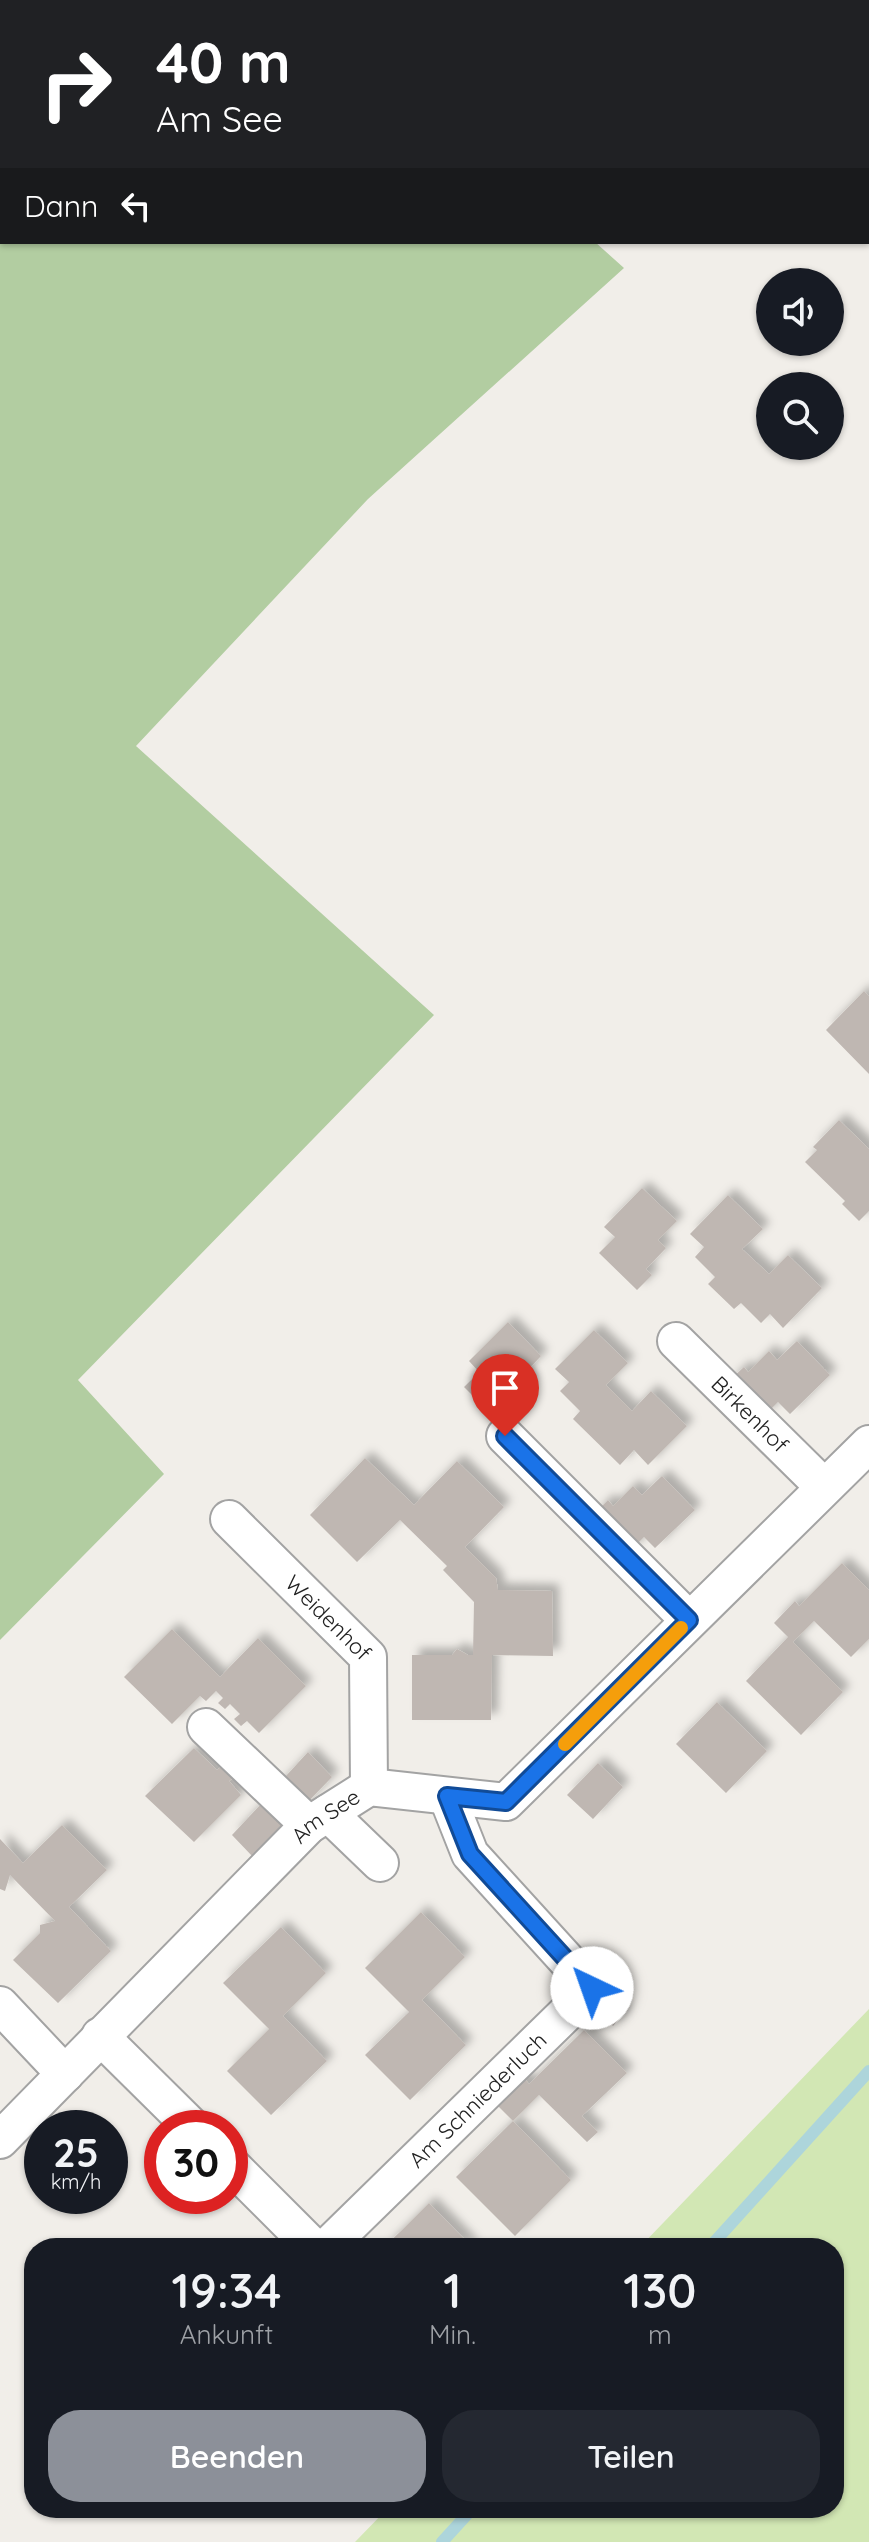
<!DOCTYPE html>
<html lang="de">
<style>
:root{--surface:#171b24;--page:#242831;--text:#f1f3f6;--muted:#9ea1a6;--accent:#8c9099}
body{margin:0;font-family:Quicksand,sans-serif;background:var(--page);color:var(--text);height:100vh;display:flex;flex-direction:column;font-size:30px;white-space:nowrap}
*{box-sizing:border-box;margin:0}
p{font-size:26px;color:var(--muted)}
.icon{flex:none;width:44px;height:44px;fill:none;stroke:currentColor;stroke-width:2;stroke-linecap:round;stroke-linejoin:round}
.map{position:relative;flex:1;overflow:hidden}
.panel{position:absolute;left:24px;top:2238px;width:820px;height:280px;display:flex;flex-direction:column;background:var(--surface);border-radius:32px;box-shadow:0 2px 6px #0004}
.panel>*{flex:none}
.hud{position:absolute;left:0px;top:0px;width:870px;height:244px;box-shadow:0 2px 6px #0004;background:#202124;color:#fff;overflow:hidden}
.buttons{position:absolute;left:756px;top:268px;display:grid;gap:16px}
.buttons a{display:grid;place-items:center;width:88px;height:88px;border-radius:50%;background:var(--surface);box-shadow:0 2px 6px #0004;font-size:40px}
.speed{position:absolute;left:24px;top:2110px;display:flex;gap:16px;font-size:40px;font-weight:700;text-align:center}
.speed>*{display:grid;place-content:center;width:104px;height:104px;border-radius:50%;background:var(--surface);box-shadow:0 2px 6px #0004;line-height:1}
.speed small{font-size:20px;font-weight:400}
.speed .limit{border:12px solid #d22;background:#fff;color:#111}
.pin{position:absolute;display:grid;place-items:center;width:68px;height:68px;color:#fff;margin:-82px -34px;border-radius:50% 50% 50% 0;rotate:-45deg;box-shadow:0 0 8px #0007}
.pin .icon{rotate:45deg}
.me{position:absolute;width:88px;margin:-44px;rotate:318deg;stroke-linejoin:round;filter:drop-shadow(0 0 6px #0008)}
.turn{display:flex;align-items:center;gap:28px;height:168px;padding:0 24px;font-size:36px}
.turn .icon{width:104px;height:104px;stroke-width:2.5}
.turn b{display:block;font-size:56px;line-height:68px}
.then{display:flex;align-items:center;height:76px;padding:0 24px;background:#0003;gap:16px;font-size:30px}
.eta{display:flex;justify-content:space-evenly;align-items:center;height:136px;text-align:center}
.eta b{font-size:48px;font-weight:600;line-height:56px}
.primary-button{display:flex;gap:16px;margin-top:auto;padding:16px 24px}
.primary-button a{flex:1;height:92px;border-radius:32px;background:var(--accent);color:#fff;font-size:32px;font-weight:600;line-height:92px;text-align:center}
.primary-button a+a{background:var(--page);color:var(--text)}
.map>svg:first-child{display:block}
.grass{fill:#d2e7b4}
.forest{fill:#b2cda1}
.lines{fill:none;stroke-linecap:round;stroke-linejoin:round}
.stream{stroke:#add5db;stroke-width:12}
.building{fill:#bfb7b2;filter:url(#shadow)}
.street-casing{stroke:#a3a3a3;stroke-width:40}
.street{stroke:#fff;stroke-width:36}
.route-casing{stroke:#114b97;stroke-width:20}
.route{stroke:#1a73e8;stroke-width:14}
.slow{stroke:#f59e0b;stroke-width:14}
.labels{text-anchor:middle;dominant-baseline:central;stroke-width:6;stroke-linejoin:round;paint-order:stroke}
.street-label{font-size:22px;fill:#222;stroke:#fff}
</style>
<div class="map">
<svg width="869" height="2542" viewBox="0 0 869 2542">
<defs>
<filter id="shadow"><feDropShadow dx="7" dy="-7" stdDeviation="4" flood-color="#0004"/></filter>
</defs>
<rect width="100%" height="100%" fill="#f1eee9"/>
<!-- grass -->
<path class="grass" d="M869,2009V2542H355L388,2508H834V2248H639Z"/>
<!-- forest -->
<path class="forest" d="M0,0L321,2H2V242H595L624,268L368,499L136,746L434,1015L78,1380L164,1474L0,1640Z"/>
<g class="lines">
<!-- stream -->
<path class="stream" d="M709,2248L869,2071
M442,2542L473,2508"/>
</g>
<!-- building -->
<path class="building" d="M864,991L869,996V1074L826,1030Z
M839,1120L869,1149V1211L859,1221L842,1204L845,1201L805,1162L817,1150L813,1147Z
M642,1188L677,1221L658,1240L666,1248L646,1269L652,1275L637,1290L599,1253L615,1237L604,1227Z
M728,1195L763,1229L742,1249L769,1274L788,1255L822,1288L783,1328L770,1314L761,1323L741,1303L734,1309L708,1284L715,1277L695,1257L704,1247L690,1234Z
M508,1322L541,1356L523,1375L531,1383L511,1403L516,1409L501,1424L464,1387L479,1372L469,1361Z
M594,1330L628,1363L606,1385L632,1411L651,1391L687,1426L648,1465L634,1450L620,1465L573,1419L580,1411L560,1391L569,1382L555,1369Z
M797,1341L830,1375L790,1414L778,1402L764,1416L729,1381L744,1367L748,1372L769,1351L777,1360Z
M365,1458L414,1505L457,1461L504,1507L465,1547L496,1578L498,1590L552,1591L553,1656L492,1655L491,1720H412V1655H452L457,1649L468,1655H473L474,1602L443,1570L447,1566L400,1520L357,1562L310,1515Z
M662,1476L695,1510L655,1548L644,1537L630,1551L594,1514L608,1500L613,1506L633,1486L642,1495Z
M842,1563L869,1590V1639L851,1657L814,1621L793,1642L843,1692L801,1735L746,1681L788,1637L774,1623L795,1601L799,1606Z
M172,1629L220,1677L258,1638L306,1686L259,1733L247,1721L241,1726L234,1719L240,1714L230,1704L225,1709L218,1703L223,1698L216,1691L206,1701L200,1696L172,1724L124,1677Z
M717,1702L767,1751L726,1793L676,1744Z
M194,1748L217,1770L222,1765L234,1777L229,1781L241,1795L194,1842L145,1796Z
M308,1752L332,1777L298,1812L275,1788Z
M598,1763L623,1787L593,1819L567,1795Z
M263,1802L285,1824L253,1857L232,1835Z
M62,1825L107,1870L69,1907L111,1951L58,2003L13,1960L40,1933V1925L55,1921L10,1875L5,1891L0,1889V1839L23,1863Z
M421,1912L465,1957L422,2000L466,2045L410,2100L365,2055L409,2012L365,1968Z
M281,1927L326,1973L283,2016L327,2061L271,2115L227,2071L269,2029L223,1983Z
M607,1995L624,2013L613,2026L594,2005Z
M584,2030L627,2073L582,2116L598,2132L587,2142L539,2095L513,2121L571,2180L515,2236L456,2177L513,2121L494,2102L521,2075L529,2084Z
M429,2203L473,2248H383L401,2231Z"/>
<g class="lines">
<!-- street casing -->
<g class="street-casing">
<g id="street">
<path id="s1" d="M676,1341L824,1487"/>
<path d="M505,1436L689,1620"/>
<path id="s2" d="M229,1519L368,1657L369,1787"/>
<path d="M206,1727L309,1825"/>
<path d="M328,1813L380,1863"/>
<path d="M0,2005L65,2074"/>
<path d="M100,2036L193,2128"/>
<path id="s3" d="M0,2140L309,1825L369,1787L506,1802L869,1444"/>
<path d="M230,2164L314,2248"/>
<path id="s4" d="M326,2248L592,1988L470,1854L447,1796"/>
</g>
</g>
<!-- street -->
<use href="#street" class="street"/>
</g>
<g class="lines">
<!-- route casing -->
<g class="route-casing">
<path id="route" d="M505,1436L689,1620L506,1802L447,1796L470,1854L592,1988"/>
</g>
<!-- route -->
<use href="#route" class="route"/>
<!-- slow -->
<path class="slow" d="M565,1744L681,1628"/>
</g>
<g class="labels">
<!-- street labels -->
<g class="street-label">
<text stroke="none"><textPath href="#s1" startOffset="104">Birkenhof</textPath></text>
<text stroke="none"><textPath href="#s2" startOffset="140">Weidenhof</textPath></text>
<text stroke="none"><textPath href="#s3" startOffset="460">Am See</textPath></text>
<text stroke="none"><textPath href="#s4" startOffset="212">Am Schniederluch</textPath></text>
</g>
</g>
</svg>
<div class="buttons">
<a><svg class="icon" aria-label="sound" viewBox="0 0 24 24"><path d="M4 9h4l5-4v14l-5-4H4zM17 9q2 3 0 6"/></svg></a>
<a><svg class="icon" aria-label="search" viewBox="0 0 24 24"><circle cx="10" cy="10" r="6"/><path d="M15 15l6 6"/></svg></a>
</div>
<div class="speed"><div>25<small>km/h</small></div><div class="limit">30</div></div>
<div class="pin" style="left:505px;top:1436px;background:#d93025"><svg class="icon" aria-label="arrive" viewBox="0 0 24 24"><path d="M6 21V4h12l-3 4 3 4H6"/></svg></div>
<svg class="me" style="left:592px;top:1988px" viewBox="-20 -20 40 40"><circle r="19" fill="#fff"/><path d="M0-13L10 11 0 6-10 11z" fill="#1a73e8"/></svg>
<div class="hud">
<div class="turn"><svg class="icon" aria-label="right" viewBox="0 0 24 24"><path d="M7 20v-9h11M14 6l5 5-5 5"/></svg><div><b>40 m</b>Am See</div></div>
<div class="then">Dann<svg class="icon" aria-label="left" viewBox="0 0 24 24"><path d="M17 20v-9H6M10 6l-5 5 5 5"/></svg></div>
</div>
<section class="panel">
<div class="eta">
<div><b>19:34</b><p>Ankunft</p></div>
<div><b>1</b><p>Min.</p></div>
<div><b>130</b><p>m</p></div>
</div>
<div class="primary-button"><a>Beenden</a><a>Teilen</a></div>
</section>
</div>
